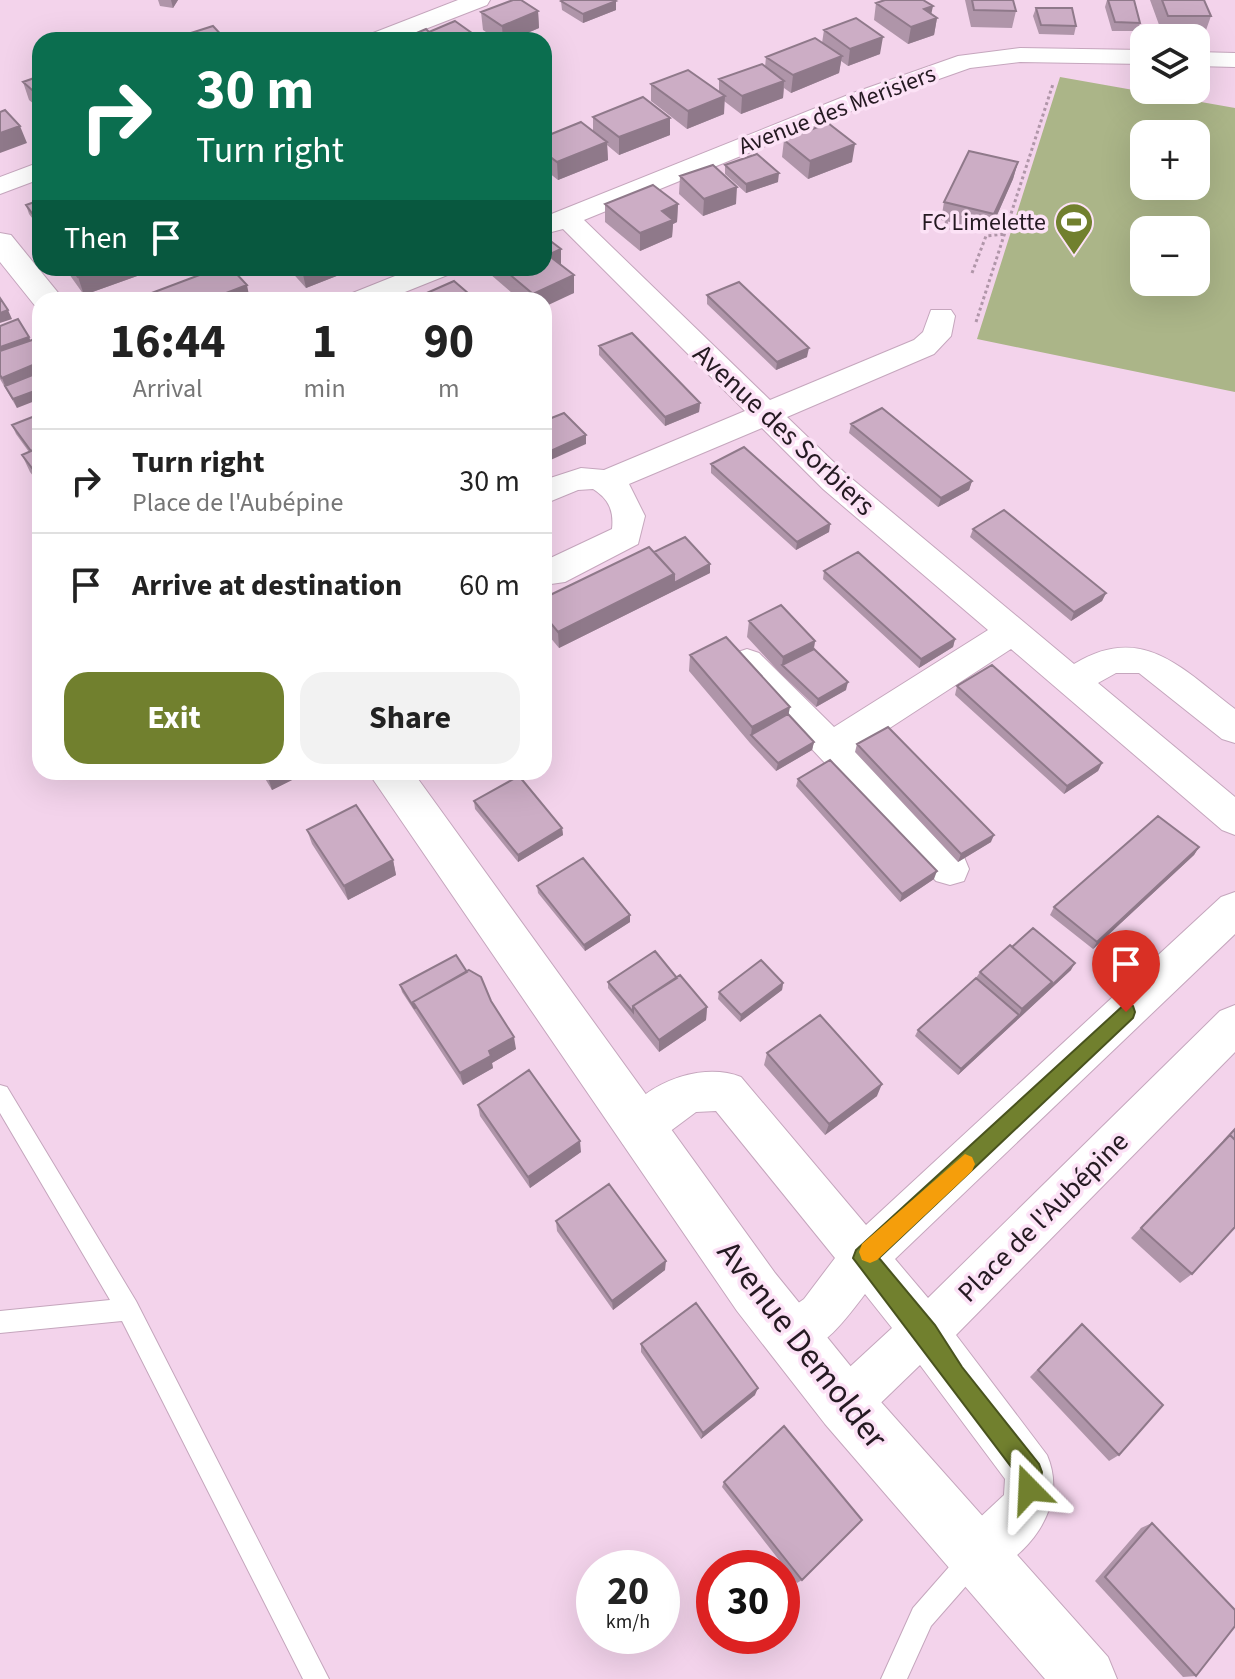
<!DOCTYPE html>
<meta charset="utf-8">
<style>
:root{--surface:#fff;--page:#f2f2f2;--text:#222;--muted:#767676;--line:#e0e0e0;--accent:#71802e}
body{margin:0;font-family:"Source Sans 3",sans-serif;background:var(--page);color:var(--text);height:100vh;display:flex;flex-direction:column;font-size:30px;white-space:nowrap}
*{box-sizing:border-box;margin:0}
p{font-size:26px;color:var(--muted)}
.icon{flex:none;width:44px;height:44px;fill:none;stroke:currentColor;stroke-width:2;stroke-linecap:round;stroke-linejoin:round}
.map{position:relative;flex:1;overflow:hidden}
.sheet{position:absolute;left:32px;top:292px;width:520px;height:488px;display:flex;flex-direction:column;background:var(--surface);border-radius:24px;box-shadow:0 8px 32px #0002}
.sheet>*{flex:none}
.hud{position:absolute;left:32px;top:32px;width:520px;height:244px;border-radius:24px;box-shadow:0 8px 32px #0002;background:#0b6e4f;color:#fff;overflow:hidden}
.tools{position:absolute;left:1130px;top:24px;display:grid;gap:16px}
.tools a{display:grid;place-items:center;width:80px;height:80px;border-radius:16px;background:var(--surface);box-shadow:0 8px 32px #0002;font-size:40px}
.speed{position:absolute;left:576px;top:1550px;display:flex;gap:16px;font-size:40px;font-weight:700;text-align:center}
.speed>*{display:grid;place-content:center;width:104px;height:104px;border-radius:50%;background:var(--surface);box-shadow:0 8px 32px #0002;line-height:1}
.speed small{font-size:20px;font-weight:400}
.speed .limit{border:12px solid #d22;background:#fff;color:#111}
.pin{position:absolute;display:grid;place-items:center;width:68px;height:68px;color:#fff;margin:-82px -34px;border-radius:50% 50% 50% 0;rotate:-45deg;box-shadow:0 0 8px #0007}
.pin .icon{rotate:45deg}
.me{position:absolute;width:88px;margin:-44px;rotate:339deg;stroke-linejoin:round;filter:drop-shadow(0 0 6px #0008)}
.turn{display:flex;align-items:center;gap:28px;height:168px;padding:0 32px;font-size:36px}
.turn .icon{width:104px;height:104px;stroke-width:2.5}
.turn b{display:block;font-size:56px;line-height:68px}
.then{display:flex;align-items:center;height:76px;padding:0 32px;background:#0003;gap:16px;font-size:30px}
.eta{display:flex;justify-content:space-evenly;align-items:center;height:136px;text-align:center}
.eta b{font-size:48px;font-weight:700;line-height:56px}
.button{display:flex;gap:16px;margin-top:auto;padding:16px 32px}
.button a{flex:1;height:92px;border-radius:24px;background:var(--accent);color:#fff;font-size:32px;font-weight:700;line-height:92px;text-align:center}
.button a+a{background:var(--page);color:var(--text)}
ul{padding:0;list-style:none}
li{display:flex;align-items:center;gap:24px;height:104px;padding:0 32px;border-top:2px solid var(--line)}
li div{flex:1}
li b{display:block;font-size:30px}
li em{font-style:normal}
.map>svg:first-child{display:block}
.green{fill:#abb588;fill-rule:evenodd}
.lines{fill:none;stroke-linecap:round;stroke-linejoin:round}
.service-casing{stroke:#c5a6bd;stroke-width:2}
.minor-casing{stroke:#c5a6bd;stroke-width:2}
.tertiary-casing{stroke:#c5a6bd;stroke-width:2}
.path{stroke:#b096a9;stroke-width:3;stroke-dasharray:3 3;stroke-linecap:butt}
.service{fill:#fff;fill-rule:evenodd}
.minor{fill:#fff;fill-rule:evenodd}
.tertiary{fill:#fff;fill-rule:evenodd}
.wall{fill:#af95a9}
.shaded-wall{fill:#8f798a}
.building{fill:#ccadc5;stroke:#8f798a;stroke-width:2}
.route{fill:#71802e;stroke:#49531e;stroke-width:2}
.slow{fill:#f59e0b}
.labels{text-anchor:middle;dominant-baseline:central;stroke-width:7;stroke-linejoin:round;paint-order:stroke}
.far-street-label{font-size:24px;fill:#251a22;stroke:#fce2f6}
.far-poi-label{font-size:24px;fill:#251a22;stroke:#fce2f6;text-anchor:end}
.street-label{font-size:28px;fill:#251a22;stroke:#fce2f6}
.near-street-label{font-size:34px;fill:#251a22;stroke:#fce2f6}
</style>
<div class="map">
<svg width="1235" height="1679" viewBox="0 0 1235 1679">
<rect width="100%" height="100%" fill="#f3d3eb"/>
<!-- green -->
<path class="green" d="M1060,77L1235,108V392L977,339ZM1144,134H1196V186H1144ZM1144,230H1196V282H1144Z"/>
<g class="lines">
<!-- service casing -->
<g class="service-casing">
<path id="service" d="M0,1085L7,1087L136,1301L329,1679H303L122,1321L0,1333V1311L110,1300L0,1113Z
M972,1548L981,1551L984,1560L981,1569L931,1626L907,1679H881L913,1608L963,1551Z"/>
</g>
<!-- minor casing -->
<g class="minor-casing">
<path id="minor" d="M458,0H490L487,5L397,40H364L368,35Z
M1020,48L1144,50V64L1020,62L970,68L871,103L584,220L770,400L914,340L923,332L931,310H951L955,316L951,336L934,354L787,417L845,473L1074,664C1143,622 1182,669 1235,709V743L1222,739L1139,673H1116L1098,683L1235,797V835L1222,830L1011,649L856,750L964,857L969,869L964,881L950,885L936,881L730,662L735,653L747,649L759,653L834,727L988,630L823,489L762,428L629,484L645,516L638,544L565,582L544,585V561L612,529C614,511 609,499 593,489L578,490L544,504V480L581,468L604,470L745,411L563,229L544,234V217L853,93L958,56Z
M1196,52L1235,53V67L1196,66Z
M40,162V179L0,194V177Z
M415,268H454L450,274L385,300H346L350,294Z
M1235,892V934L895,1259L928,1298L1220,1011L1235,1005V1052L956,1335L1047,1455C1070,1508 1026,1560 977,1580L959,1573L952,1555L959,1537L1004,1495L1005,1479L920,1365L862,1421L845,1428L828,1421L821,1404L828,1387L892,1328L865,1294C844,1322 825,1347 791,1360L774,1354L768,1337L774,1320L804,1299L835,1258L716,1111L696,1112L653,1144L638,1150L623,1144L616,1129C635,1087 698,1060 741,1077L866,1225L1221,897Z"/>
</g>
<!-- tertiary casing -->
<g class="tertiary-casing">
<path id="tertiary" d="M0,233L11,235L64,300H40V308L36,307L0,262Z
M368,772H413L775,1273L865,1384L1108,1657L1117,1679H1045L825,1424L737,1311Z"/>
</g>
<!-- path -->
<path class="path" d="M946,221L949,232
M972,273L986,236L1005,234
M976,322L1053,84"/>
<!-- service -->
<use href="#service" class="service"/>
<!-- minor -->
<use href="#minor" class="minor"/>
<!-- tertiary -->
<use href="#tertiary" class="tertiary"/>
</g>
<!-- wall -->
<path class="wall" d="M158,0H178L173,8L160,6Z
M965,0H1013L1016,11L1012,28L971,27Z
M1107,0H1134L1140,23L1138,31H1112L1105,7Z
M1150,0H1204L1211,16L1205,33H1162Z
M561,1L616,10L583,23L562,10Z
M876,3L932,14L937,18L934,35L908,44L874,20Z
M1036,8L1076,26L1074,35L1039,34L1033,16Z
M538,11L539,28L511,40H498L483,30L481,12Z
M824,30L880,54L848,66L841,61L839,73L791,93L784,88L783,98L741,114L724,101V114L687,129L651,101V84L719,92V79L765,67L766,57L822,43Z
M40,76V109L29,100L23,82Z
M593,117L670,135L619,155L607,145L608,160L558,180L544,169V137L593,131Z
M784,140L852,162L808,179L782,157Z
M1018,162L1013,179L990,231L941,220L944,202Z
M725,165L778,182L746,193L725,174Z
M680,176L736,204L703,216L679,194Z
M40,200V228L29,214L26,205Z
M605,204H678L677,222L673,224L672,237L640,251L605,222Z
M561,249V265L574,293L544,300H520L490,274L489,268H544Z
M67,268H153L154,270L84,295L69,274Z
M288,268H357L306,288Z
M707,295L807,357L776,370L707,304Z
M0,326L29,337L30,340L17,408L0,379Z
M599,346L700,403L699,412L665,426L599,355Z
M40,414V485L30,472L22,455L29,452L16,434L12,425Z
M851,424L972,481L969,490L938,507L849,433Z
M711,464L830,524L829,532L796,550L711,473Z
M973,529L1106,593L1102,601L1071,621L970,537Z
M654,552L710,564V573L559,648L544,630V598Z
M824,571L955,639L953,647L919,668L823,579Z
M749,621L815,641L814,649L846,690L816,707L780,673L747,637Z
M690,655L788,714L814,742L812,750L776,771L750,743L689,671Z
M957,686L1102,763L1098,771L1064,794L955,695Z
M857,744L991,842L958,862L855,752Z
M261,772H308L272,790Z
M798,779L934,879L900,902L796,786Z
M474,801L562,828L563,835L518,862L475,809Z
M307,830L393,860L396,875L348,900L312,844Z
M1199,847L1194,855L1093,949L1050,915L1054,907Z
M537,886L630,922L585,951L538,893Z
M1012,947L1071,970L958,1075L915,1036L918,1030L976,978L980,972Z
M467,972L491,1001L516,1049L492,1063L493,1068L463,1085L402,992L400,985Z
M677,978L707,1007L706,1020L659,1052L608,988V982Z
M783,983L782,990L740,1022L718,999L719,992Z
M767,1053L877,1096L825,1135L764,1065Z
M478,1105L581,1152L530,1188L480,1116Z
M1235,1128L1192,1274L1180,1283L1131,1238Z
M556,1221L665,1270L613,1310L557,1231Z
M1082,1324L1119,1455L1109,1461L1030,1377Z
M641,1344L755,1395L701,1439L641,1352Z
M724,1482L802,1580L797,1583L722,1487Z
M1152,1523L1196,1676L1183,1677L1095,1581L1141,1528Z"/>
<!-- shaded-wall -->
<path class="shaded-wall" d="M171,0H178L173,8Z
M616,1V10L583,23V14Z
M933,6L930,20L937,18L934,35L908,44L911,27L924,9Z
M538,11L539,28L511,40H503L502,26Z
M883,37L880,54L848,66L850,49Z
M842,56L839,73L791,93L793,75Z
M784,81L783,98L741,114L742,96Z
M725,96L724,114L687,129L688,111Z
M670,118V135L619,155V137Z
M20,126L27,143L0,153V133Z
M607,142L608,160L558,180L557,162Z
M855,144L852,162L808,179L810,161Z
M1018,162L1013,179L990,231L994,214Z
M779,173L778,182L746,193V184Z
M544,175H545L546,192L544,193Z
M737,187L736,204L703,216L704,199Z
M678,204L677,222L673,224L672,237L640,251V233L662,211Z
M561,249V267L548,255Z
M103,268H153L154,270L84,295L78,277Z
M309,268H357L306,288L302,270Z
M574,275V293L544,307V300H534L533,294Z
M247,285L250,300H208Z
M8,310L12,319L0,323V313Z
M29,337L36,354L0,367V347Z
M809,348L807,357L776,370L777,362Z
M40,362V383L5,386L2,378Z
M40,389V399L17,408L13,399Z
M700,403L699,412L665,426V417Z
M586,435V444L544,463V454Z
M972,481L969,490L938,507L941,498Z
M830,524L829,532L796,550L797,542Z
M710,564V573L559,648L558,632L674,574Z
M1106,593L1102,601L1071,621L1074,612Z
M955,639L953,647L919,668L921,659Z
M815,641L812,657L782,665L783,657Z
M848,682L846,690L816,707L818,699Z
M790,707L787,722L751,735L752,727Z
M814,742L812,750L776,771L778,763Z
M1102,763L1098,771L1064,794L1067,786Z
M271,772H308L272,790L267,774Z
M562,828L563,835L518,862V855Z
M994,835L991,842L958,862L961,854Z
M1199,847L1194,855L1093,949L1097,942Z
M393,860L396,875L348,900L344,886Z
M937,871L934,879L900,902L902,894Z
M630,915V922L585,951L584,945Z
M1075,963L1071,970L958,1075L961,1069L1019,1015L1022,1009L1052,982Z
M783,983L782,990L740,1022L741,1015Z
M707,1007L706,1020L659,1052V1040Z
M514,1037L516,1049L492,1063L493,1068L463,1085L460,1073L489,1051Z
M882,1084L877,1096L825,1135L829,1124Z
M580,1141L581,1152L530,1188L528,1177Z
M666,1261L665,1270L613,1310L612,1301Z
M758,1388L755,1395L701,1439L703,1433Z"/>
<!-- building -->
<path class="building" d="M513,0H521L538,11L502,26L481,12Z
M563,0H614L616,1L583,14L561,1Z
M885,0H923L933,6L924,9L937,18L911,27L876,3Z
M972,0H1013L1016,11L974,10Z
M1108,0H1134L1140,23L1115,22Z
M1162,0H1204L1211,16H1168Z
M1036,8H1072L1076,26L1041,25Z
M856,18L883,37L850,49L824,30Z
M455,21L476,36L465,40H419L412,35L426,29L429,32Z
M213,26L226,40H169Z
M815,38L842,56L793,75L766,57Z
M762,64L784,81L742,96L719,79Z
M688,70L725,96L688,111L651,84Z
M40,76V97L23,82Z
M643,97L670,118L619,137L593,117Z
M5,110L20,126L0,133V112Z
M581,122L607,142L557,162L544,152V137Z
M828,123L855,144L810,161L784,140Z
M969,151L1018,162L994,214L944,202Z
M757,154L779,173L746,184L725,165Z
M713,165L737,187L704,199L680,176Z
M653,185L678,204L662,211L673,220L640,233L605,204Z
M40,200V216L38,217L39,219L37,220L26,205Z
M544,236L561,249L548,255L574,275L533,294L502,268H544Z
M71,268H103L78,277Z
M218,268H231L247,285L208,300H154L149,294Z
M454,281L476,300H411Z
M739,282L809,348L777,362L707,295Z
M0,298L8,310L0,313Z
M18,319L29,337L0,347V326Z
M632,333L700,403L665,417L599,346Z
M35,339L40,347V362L2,378L0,375V351Z
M40,372V389L13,399L5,386Z
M882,408L972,481L941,498L851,424Z
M564,413L586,435L544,454V421Z
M40,414V447L31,451L12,425Z
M40,447V475L38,476L22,455Z
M744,447L830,524L797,542L711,464Z
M1004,510L1106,593L1074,612L973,529Z
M685,537L710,564L674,583V574L654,552Z
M649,547L674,574L558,632L544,615V598Z
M858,552L955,639L921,659L824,571Z
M781,605L815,641L783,657L749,621Z
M726,637L790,707L752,727L690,655Z
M814,649L848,682L818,699L782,665Z
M992,665L1102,763L1067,786L957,686Z
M788,714L814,742L778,763L751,735Z
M888,727L994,835L961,854L857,744Z
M830,760L937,871L902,894L798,779Z
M519,776L562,828L518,855L474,801Z
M356,805L393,860L344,886L307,830Z
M1158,816L1199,847L1097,942L1054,907Z
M583,858L630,915L584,945L537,886Z
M1033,928L1075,963L1049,988L1052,982L1012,947Z
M1010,945L1052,982L1022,1009L980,972Z
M655,951L677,978L633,1006V1012L608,982Z
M456,955L467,972L413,1002L415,1009L400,985Z
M761,960L783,983L741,1015L719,992Z
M469,970L481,977L491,1001L514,1037L489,1051L491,1056L460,1073L413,1002Z
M680,975L707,1007L659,1040L633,1006Z
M976,978L1019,1015L961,1069L918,1030Z
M820,1015L882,1084L829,1124L767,1053Z
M529,1070L580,1141L528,1177L478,1105Z
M1235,1129V1140L1230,1135L1224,1141Z
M1230,1135L1235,1140V1227L1192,1274L1141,1228Z
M609,1184L666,1261L612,1301L556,1221Z
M696,1303L758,1388L703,1433L641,1344Z
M1082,1324L1163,1405L1119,1455L1038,1370Z
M784,1426L862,1520L802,1580L724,1482Z
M1152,1523L1235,1610V1626L1196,1676L1105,1577Z"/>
<!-- route -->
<path class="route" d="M1126,1003L1133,1006L1135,1012L1133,1018L879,1258L935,1325L962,1367L1039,1464L1042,1472L1038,1498L1029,1501L1021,1498L1018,1476L853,1258L856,1250Z"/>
<!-- slow -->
<path class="slow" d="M965,1154L972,1157L975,1164L972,1171L877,1260L870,1263L862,1260L859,1252L862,1244Z"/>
<!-- icons -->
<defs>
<g id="stadium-pin" transform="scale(2)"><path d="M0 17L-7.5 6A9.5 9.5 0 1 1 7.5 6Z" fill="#71802e" stroke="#fce2f6"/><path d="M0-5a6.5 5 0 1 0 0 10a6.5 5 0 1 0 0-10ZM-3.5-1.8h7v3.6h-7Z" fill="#fff"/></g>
</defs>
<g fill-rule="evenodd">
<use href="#stadium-pin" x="1074" y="222"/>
</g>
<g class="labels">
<!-- far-street labels -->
<g class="far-street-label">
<text transform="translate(837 110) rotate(-21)">Avenue des Merisiers</text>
</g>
<!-- far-poi labels -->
<g class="far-poi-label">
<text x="1046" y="222">FC Limelette</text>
</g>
<!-- street labels -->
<g class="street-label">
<text transform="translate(784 430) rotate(43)">Avenue des Sorbiers</text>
<text transform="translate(1043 1217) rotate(-45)">Place de l'Aubépine</text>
</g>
<!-- near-street labels -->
<g class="near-street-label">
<text transform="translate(802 1345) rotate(52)">Avenue Demolder</text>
</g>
</g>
</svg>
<div class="tools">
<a><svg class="icon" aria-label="layers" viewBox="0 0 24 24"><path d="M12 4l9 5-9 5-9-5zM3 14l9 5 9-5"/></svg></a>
<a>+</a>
<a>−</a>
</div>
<div class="speed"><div>20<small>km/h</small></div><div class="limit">30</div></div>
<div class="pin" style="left:1126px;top:1012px;background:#d93025"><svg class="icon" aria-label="arrive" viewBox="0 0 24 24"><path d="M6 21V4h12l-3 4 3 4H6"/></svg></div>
<svg class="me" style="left:1029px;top:1489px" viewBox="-20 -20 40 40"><path d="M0-17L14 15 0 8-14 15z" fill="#71802e" stroke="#fff" stroke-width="4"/></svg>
<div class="hud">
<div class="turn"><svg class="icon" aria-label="right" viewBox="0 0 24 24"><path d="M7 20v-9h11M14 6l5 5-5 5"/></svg><div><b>30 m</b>Turn right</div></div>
<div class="then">Then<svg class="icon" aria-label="arrive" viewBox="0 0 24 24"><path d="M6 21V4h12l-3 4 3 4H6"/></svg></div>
</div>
<section class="sheet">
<div class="eta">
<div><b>16:44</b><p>Arrival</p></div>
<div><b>1</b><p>min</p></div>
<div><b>90</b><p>m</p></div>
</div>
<ul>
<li><svg class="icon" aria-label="right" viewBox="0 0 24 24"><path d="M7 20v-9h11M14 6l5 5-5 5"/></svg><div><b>Turn right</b><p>Place de l'Aubépine</p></div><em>30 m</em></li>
<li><svg class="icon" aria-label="arrive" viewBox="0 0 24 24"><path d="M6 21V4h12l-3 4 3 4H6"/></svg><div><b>Arrive at destination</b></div><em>60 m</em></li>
</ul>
<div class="button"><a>Exit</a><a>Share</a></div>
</section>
</div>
